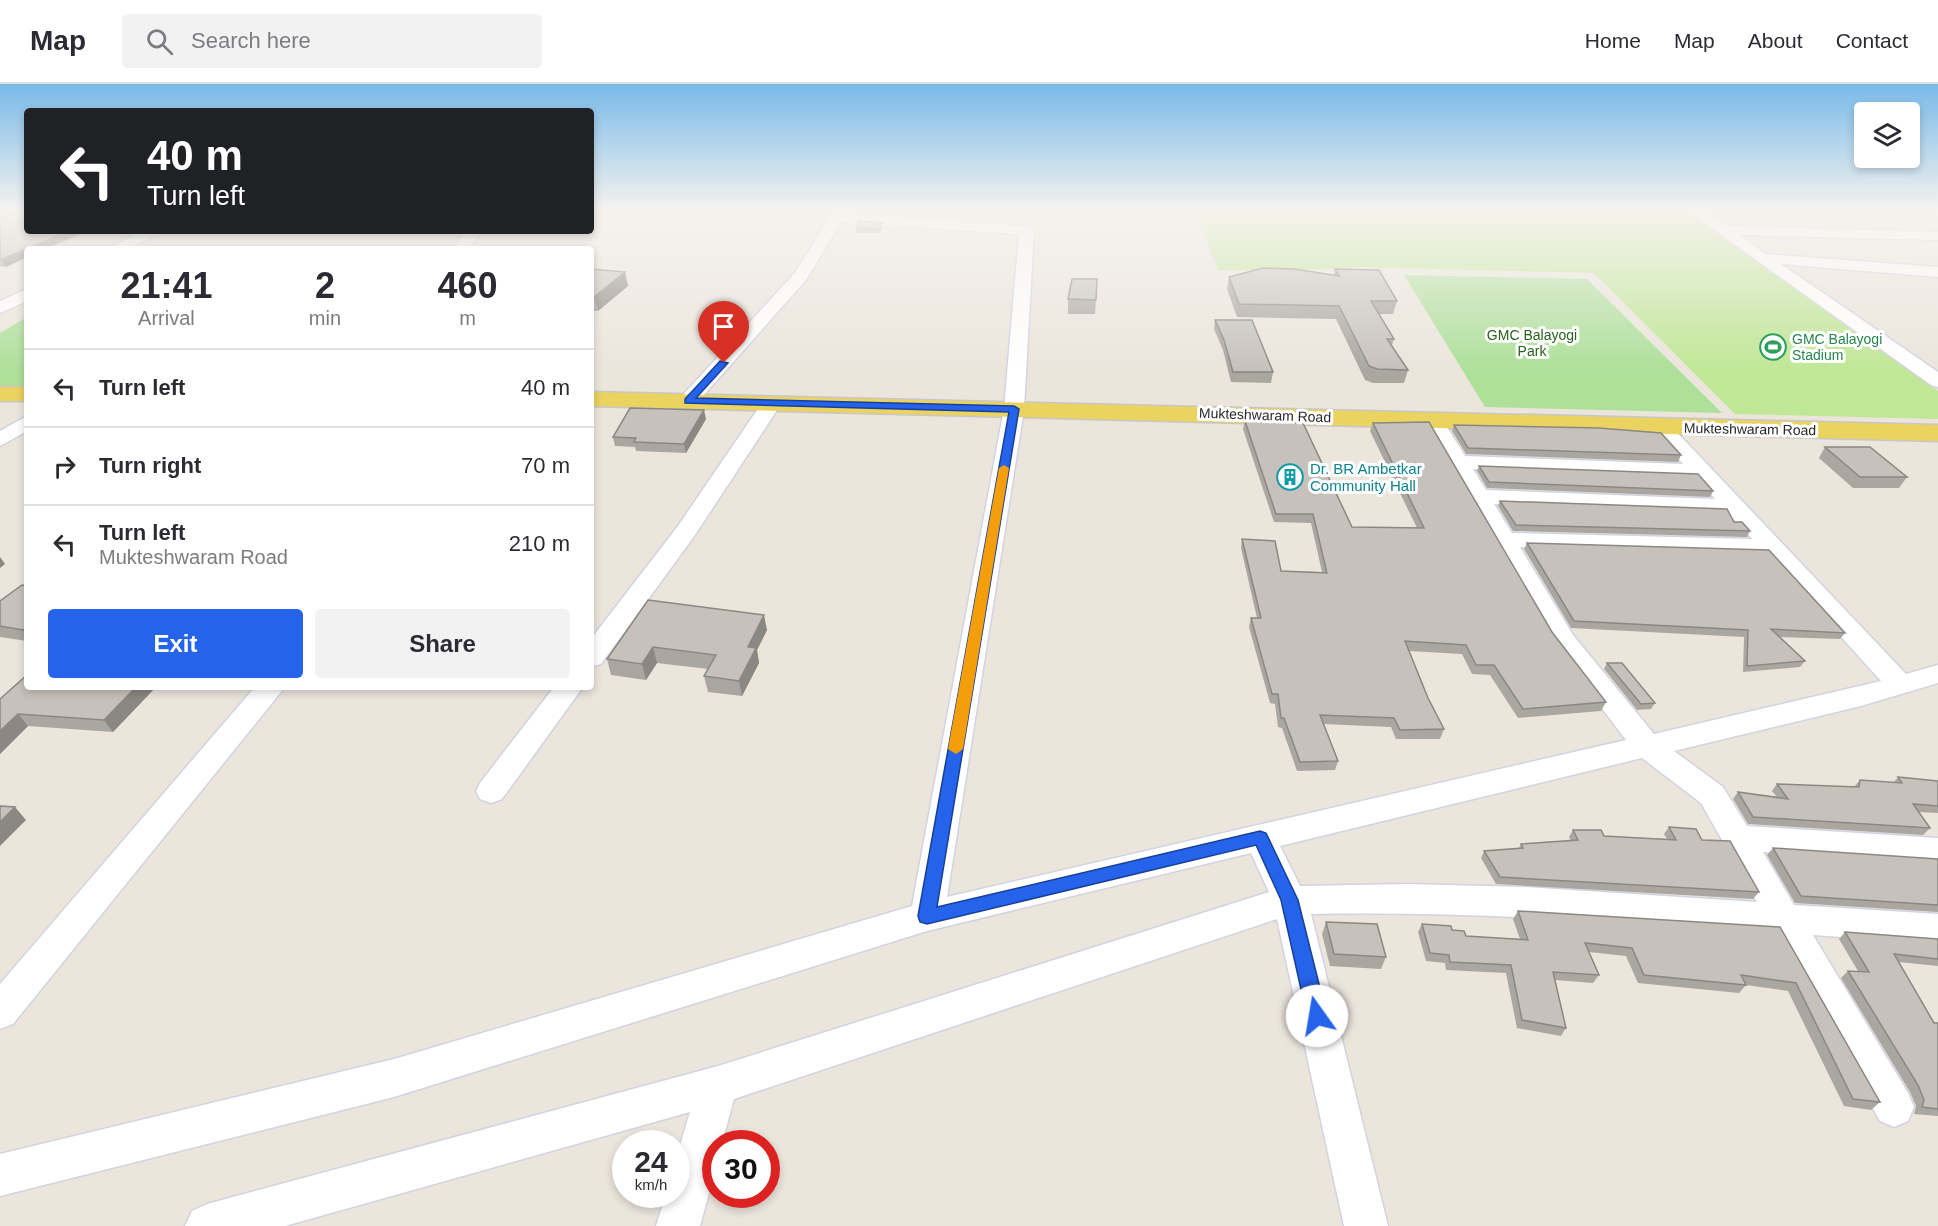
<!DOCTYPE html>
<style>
:root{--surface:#fff;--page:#f2f2f3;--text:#2b2b33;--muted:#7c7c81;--line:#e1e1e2;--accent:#2563eb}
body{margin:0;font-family:Arial,sans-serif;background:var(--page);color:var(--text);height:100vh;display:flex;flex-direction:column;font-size:22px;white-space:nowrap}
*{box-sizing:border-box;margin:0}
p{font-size:20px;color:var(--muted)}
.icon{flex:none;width:33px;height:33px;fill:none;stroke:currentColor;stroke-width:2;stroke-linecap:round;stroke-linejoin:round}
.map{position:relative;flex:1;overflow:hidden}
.details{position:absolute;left:24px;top:162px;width:570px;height:444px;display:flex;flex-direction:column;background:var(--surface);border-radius:6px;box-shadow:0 3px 9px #0003}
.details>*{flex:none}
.guide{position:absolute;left:24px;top:24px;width:570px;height:126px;border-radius:6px;box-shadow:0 3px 9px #0003;background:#202124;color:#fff;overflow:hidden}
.buttons{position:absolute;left:1854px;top:18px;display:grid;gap:12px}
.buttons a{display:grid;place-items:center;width:66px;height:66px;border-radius:6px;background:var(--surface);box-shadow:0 3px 9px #0003;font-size:30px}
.speed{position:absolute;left:612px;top:1046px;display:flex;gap:12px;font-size:30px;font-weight:700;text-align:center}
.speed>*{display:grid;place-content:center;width:78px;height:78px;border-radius:50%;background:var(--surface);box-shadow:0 3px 9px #0003;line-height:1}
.speed small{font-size:15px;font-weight:400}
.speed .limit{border:9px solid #d22;background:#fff;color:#111}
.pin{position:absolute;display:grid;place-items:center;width:51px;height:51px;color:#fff;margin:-62px -26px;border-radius:50% 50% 50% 0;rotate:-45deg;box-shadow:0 0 6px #0007}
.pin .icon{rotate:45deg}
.me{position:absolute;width:66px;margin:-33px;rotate:347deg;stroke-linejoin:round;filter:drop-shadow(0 0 4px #0008)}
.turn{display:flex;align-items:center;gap:21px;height:126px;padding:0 24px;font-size:27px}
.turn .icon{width:78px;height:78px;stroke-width:2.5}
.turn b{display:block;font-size:42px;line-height:51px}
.eta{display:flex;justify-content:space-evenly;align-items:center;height:102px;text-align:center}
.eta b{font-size:36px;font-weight:600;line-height:42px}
.action{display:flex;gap:12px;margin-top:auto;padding:12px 24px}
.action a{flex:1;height:69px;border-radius:6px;background:var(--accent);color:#fff;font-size:24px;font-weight:600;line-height:69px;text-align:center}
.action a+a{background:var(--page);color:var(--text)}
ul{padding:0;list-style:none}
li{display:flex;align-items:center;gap:18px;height:78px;padding:0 24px;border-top:2px solid var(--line)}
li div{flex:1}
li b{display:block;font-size:22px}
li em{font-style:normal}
header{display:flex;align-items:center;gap:36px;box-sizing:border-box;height:84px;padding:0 30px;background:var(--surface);border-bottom:2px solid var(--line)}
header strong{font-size:28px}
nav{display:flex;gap:33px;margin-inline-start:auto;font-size:21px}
.search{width:420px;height:54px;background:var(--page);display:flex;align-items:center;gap:15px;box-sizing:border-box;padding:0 21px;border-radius:6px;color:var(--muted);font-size:22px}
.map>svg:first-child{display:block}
.green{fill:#aee09a}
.pitch{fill:#c0e796}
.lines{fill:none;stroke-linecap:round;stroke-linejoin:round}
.street-casing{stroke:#d1d3e2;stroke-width:3}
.primary-casing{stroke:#c7c7c7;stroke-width:3}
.street{fill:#fff;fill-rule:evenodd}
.primary{fill:#ebd360;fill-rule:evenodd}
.wall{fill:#aaa7a1}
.shaded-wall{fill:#8b8883}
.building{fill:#c6c2bb;stroke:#8b8883;stroke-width:1.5}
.route{fill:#2563eb;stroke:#184099;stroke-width:1.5}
.slow{fill:#f59e0b}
.labels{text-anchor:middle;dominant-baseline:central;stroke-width:6;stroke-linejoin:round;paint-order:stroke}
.far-park-label{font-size:14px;fill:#27631c;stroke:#fff}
.far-leisure-label{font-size:14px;fill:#27864d;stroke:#fff;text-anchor:start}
.far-street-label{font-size:14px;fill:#292929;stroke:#fff}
.culture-label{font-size:15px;fill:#0d838f;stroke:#fff;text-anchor:start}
</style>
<header>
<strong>Map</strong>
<div class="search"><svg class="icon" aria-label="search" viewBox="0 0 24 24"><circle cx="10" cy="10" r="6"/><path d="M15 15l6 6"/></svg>Search here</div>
<nav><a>Home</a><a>Map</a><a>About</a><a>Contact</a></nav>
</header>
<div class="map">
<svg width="1938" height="1142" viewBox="0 0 1938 1142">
<rect width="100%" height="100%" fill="#ebe5dc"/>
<!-- green -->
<path class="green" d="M1404,191L1587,195L1722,329L1485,323Z
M27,233V304L0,303V249Z"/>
<!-- pitch -->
<path class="pitch" d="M1195,127H1688L1938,307V335L1735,330L1594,189L1360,183L1298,186H1218Z"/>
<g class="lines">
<!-- street casing -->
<g class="street-casing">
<path id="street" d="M834,127H848L846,130L1027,142L1034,146L1024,325L947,813L1626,656L1550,556L1423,336L1426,332H1440L1465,372L1683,380L1651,343L1654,339H1668L1906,590L1938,581V599L1861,622L1674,667L1723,703L1747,742L1938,754V780L1763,768L1794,821L1938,830V860L1813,851L1908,1009L1914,1023L1908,1037L1894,1043L1880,1037L1774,849C1619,838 1466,827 1311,830L1388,1142H1344L1277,835L734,1015L722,1059H716V1084L700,1142H656L666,1110H676V1074L690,1028L285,1142H185L192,1127L207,1120L718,982L1269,808L1251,769L927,847L394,1013L0,1112V1070L394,975L912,822L1004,325L1019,150L841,138L806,196L695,321H681L678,317L681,313L794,190ZM1473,385L1696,393L1715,415L1486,406ZM1494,420L1728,429L1752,455L1512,449ZM1520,463L1766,470L1881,597L1654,650L1573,551ZM1642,674L1701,719L1757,818L1525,803L1408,800L1300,802L1280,762Z
M1688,127H1704L1726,142L1938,148V156L1739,151L1766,170L1938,183V193L1781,180L1938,288V303L1931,301Z
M143,147H162L127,165H107Z
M467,147H482L468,165H452Z
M27,205V217L0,229V217Z
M771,314L781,320L695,451L601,580L591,583V555L678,442L764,316Z
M27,332V347L0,362V347Z
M255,603H285L13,940L0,945V900Z
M554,603H583L502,715L491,719L480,715L476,707L480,699Z"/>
</g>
<!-- primary casing -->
<g class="primary-casing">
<path id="primary" d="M0,303H27V317H0Z
M591,308L1938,341V357L591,322Z"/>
</g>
<!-- street -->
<use href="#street" class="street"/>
<!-- primary -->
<use href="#primary" class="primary"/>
</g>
<!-- wall -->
<path class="wall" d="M854,127H890L888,131L854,128Z
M0,135L27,165V173L6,183L0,182Z
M883,143L880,149H856V144Z
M591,185L625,188L628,202L598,227H591Z
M1335,185L1397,217L1393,230H1379L1394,255L1392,261L1408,286L1404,299H1373L1365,296L1336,235L1237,233L1227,205L1229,193L1334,191Z
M1068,215L1096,216L1095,230H1068Z
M1215,236L1273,288L1271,299L1231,298L1223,266L1214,245Z
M706,335L686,369L636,367L635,363L615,362L613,353Z
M1245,337L1352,443L1417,444L1370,347L1373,339L1552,548L1606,618L1601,627L1518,634L1490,591L1472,590L1462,570L1409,567L1428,614L1444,645L1440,655H1396L1391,643L1323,640L1338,677L1335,686L1297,687L1282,644L1278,643L1275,620L1270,619L1249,543L1251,534H1257L1241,464L1242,455L1281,487L1322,488L1311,439L1274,438L1243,345Z
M1454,341L1681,371L1678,378L1466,370L1452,347Z
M1825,363L1907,393L1899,404H1853L1819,374Z
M1479,382L1713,407L1710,413L1487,404L1477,387Z
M1500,417L1734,438L1750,447L1747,453L1513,447L1498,422Z
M1527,459L1845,549L1840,555L1778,553L1805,577L1800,583L1743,588L1744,553L1571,544L1524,465Z
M27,502V557L0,553V517Z
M648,516L767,546L757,566L759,579L742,612L708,608L704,592L708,585L657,579L646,596L611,591L607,575Z
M1607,579L1655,619L1651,625L1637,626L1604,585Z
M156,603L113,648L28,642L0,670V615Z
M1898,693L1938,697V729L1918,728L1930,744L1923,751L1748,740L1733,715L1738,708L1777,713L1772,707L1777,700L1854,703L1860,696L1893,699Z
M1669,743L1702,756L1759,808L1753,815L1496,800L1481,774L1484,767L1519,764L1521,760L1571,757L1569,753L1573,746L1604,752L1667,755L1664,750Z
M1773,764L1938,775V828L1795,819L1767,771Z
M1518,827L1780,843L1880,1018L1871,1026L1844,1022L1788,907L1746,901L1739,909L1638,899L1626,872L1589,868L1599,891L1593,899L1555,896L1566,944L1561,952L1517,944L1506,889L1446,886L1445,879L1426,877L1418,848L1422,840L1452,846L1466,852L1520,855L1513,835Z
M1326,838L1386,873L1381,885L1330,882L1322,850Z
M1845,848L1938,855V882L1899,878L1934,939H1938V1032L1914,1030L1916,1022L1910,1008L1841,894L1848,887H1858L1839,855Z"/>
<!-- shaded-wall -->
<path class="shaded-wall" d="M69,147H87L46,165H27Z
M27,165V173L6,183L2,176Z
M625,188L628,202L598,227L594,213Z
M704,326L706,335L686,369L684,360Z
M0,473L5,480L0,484Z
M764,531L767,546L757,566L759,579L742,612L739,597L748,563Z
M27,543V551L23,546Z
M653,563L657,579L646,596L642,580Z
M136,603H156L113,648L104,636Z
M18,630L28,642L0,670V647Z
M15,723L26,736L0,762V738Z"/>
<!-- building -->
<path class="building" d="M22,127H27V147H69L0,176V135Z
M859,137L882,139L880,145L856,144Z
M1263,184L1295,185L1339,192L1335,185L1379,186L1397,217H1371L1394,255H1387L1408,286L1377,285L1369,282L1339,222L1239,220L1229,193Z
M591,185L625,188L594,213H591Z
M1072,195H1097L1096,216L1068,215Z
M1215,236H1252L1273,288H1233L1224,256Z
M630,324L704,326L684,360L634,358L636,354L613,353Z
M1245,337L1303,339L1352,443L1424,444L1373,339L1429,338L1552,548L1606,618L1523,625L1494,581H1476L1466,561L1405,557L1428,614L1444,645L1400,646L1394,634L1320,631L1338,677L1300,678L1284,634H1281L1278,610H1272L1251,534H1261L1242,455L1275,457L1281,487L1327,489L1313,430H1276Z
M1454,341L1599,344L1661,349L1681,371L1468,364Z
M1825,363H1870L1907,393H1860Z
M1479,382L1698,390L1713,407L1489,398Z
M1500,417L1727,425L1734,438H1742L1750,447L1516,441Z
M1527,459L1769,466L1845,549L1771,545L1805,577L1747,582L1748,546L1574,537Z
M22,501L27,502V543L23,546L0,542V517Z
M648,516L764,531L748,563L756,564L739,597L704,592L716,571L653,563L642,580L607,575Z
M1607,579H1622L1655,619L1641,620Z
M27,591V603H136L104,636L18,630L0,647V615Z
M1898,693L1938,697V722L1913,720L1930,744L1753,733L1738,708L1788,715L1777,700L1859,703L1860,696L1902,699Z
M0,722L15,723L0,738Z
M1669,743L1696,745L1702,756L1730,757L1759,808L1500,793L1484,767L1523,764L1521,760L1578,756L1573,746H1601L1604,752L1676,756Z
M1773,764L1938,775V821L1801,812Z
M1518,827L1780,843L1880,1018L1853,1015L1796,899L1741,891L1746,901L1644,891L1632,864L1585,859L1599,891L1553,888L1566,944L1522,936L1511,881L1450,878L1449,871L1430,869L1422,840L1451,842L1452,846L1464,847L1466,852L1528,856Z
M1326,838L1377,840L1386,873L1334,870Z
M1845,848L1938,855V875L1894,870L1934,939H1938V1025L1922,1023L1924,1016L1918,1001L1848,887L1869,888Z"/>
<!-- sky -->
<linearGradient id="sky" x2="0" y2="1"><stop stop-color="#79bae9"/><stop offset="0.44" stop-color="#f6f3ef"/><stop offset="1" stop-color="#f6f3ef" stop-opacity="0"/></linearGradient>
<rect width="1938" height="287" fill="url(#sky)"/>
<!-- route -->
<path class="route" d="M720,277L728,279L696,314L1014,322L1019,325L937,823L1260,747L1266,749L1298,816L1327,932L1324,939L1317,941L1310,939L1307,932L1281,816L1256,761L927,840L920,838L918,832L1009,328L685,319V315Z"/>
<!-- slow -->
<path class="slow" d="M1004,381L1009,384L963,665L956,670L948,665L999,384Z"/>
<!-- icons -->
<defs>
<g id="stadium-ring" transform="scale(1.35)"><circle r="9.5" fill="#fff" stroke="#2e9e5b" stroke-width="1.5"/><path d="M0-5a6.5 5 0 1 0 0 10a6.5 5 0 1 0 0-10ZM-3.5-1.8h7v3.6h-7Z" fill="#2e9e5b"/></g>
<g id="building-ring" transform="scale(1.35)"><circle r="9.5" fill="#fff" stroke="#0f9aa8" stroke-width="1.5"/><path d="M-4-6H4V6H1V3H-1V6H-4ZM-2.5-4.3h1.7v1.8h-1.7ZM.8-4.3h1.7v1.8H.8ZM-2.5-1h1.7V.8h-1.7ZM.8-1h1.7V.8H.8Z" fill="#0f9aa8"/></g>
</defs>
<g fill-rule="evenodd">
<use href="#stadium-ring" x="1773" y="263"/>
<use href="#building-ring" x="1290" y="393"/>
</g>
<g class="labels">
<!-- far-park labels -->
<g class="far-park-label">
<text x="1532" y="251">GMC Balayogi<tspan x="1532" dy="16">Park</tspan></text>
</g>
<!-- far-leisure labels -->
<g class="far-leisure-label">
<text x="1792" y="255">GMC Balayogi<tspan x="1792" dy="16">Stadium</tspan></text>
</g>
<!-- far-street labels -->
<g class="far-street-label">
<text transform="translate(1265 331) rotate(2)">Mukteshwaram Road</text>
<text transform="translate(1750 345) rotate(1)">Mukteshwaram Road</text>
</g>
<!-- culture labels -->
<g class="culture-label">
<text x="1310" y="384">Dr. BR Ambetkar<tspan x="1310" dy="17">Community Hall</tspan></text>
</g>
</g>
</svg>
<div class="buttons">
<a><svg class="icon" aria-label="layers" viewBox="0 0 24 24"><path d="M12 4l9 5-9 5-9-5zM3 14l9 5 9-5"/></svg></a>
</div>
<div class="speed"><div>24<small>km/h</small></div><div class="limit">30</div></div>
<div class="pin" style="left:724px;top:279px;background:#d93025"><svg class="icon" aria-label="arrive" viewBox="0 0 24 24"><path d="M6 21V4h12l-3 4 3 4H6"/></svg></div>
<svg class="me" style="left:1317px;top:932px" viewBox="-20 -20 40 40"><circle r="19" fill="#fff"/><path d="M0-13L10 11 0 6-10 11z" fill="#2563eb"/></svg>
<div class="guide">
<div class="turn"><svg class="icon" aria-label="left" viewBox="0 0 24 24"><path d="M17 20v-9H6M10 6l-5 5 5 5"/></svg><div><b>40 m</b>Turn left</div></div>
</div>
<section class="details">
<div class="eta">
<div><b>21:41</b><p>Arrival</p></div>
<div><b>2</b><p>min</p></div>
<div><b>460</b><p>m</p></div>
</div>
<ul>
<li><svg class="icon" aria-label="left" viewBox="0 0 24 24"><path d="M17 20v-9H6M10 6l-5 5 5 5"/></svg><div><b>Turn left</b></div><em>40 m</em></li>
<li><svg class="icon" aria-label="right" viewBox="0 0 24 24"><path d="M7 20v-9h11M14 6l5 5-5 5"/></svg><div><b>Turn right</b></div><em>70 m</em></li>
<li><svg class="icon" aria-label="left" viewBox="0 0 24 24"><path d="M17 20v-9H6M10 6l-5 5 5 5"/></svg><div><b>Turn left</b><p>Mukteshwaram Road</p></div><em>210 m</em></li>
</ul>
<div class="action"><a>Exit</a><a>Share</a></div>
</section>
</div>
